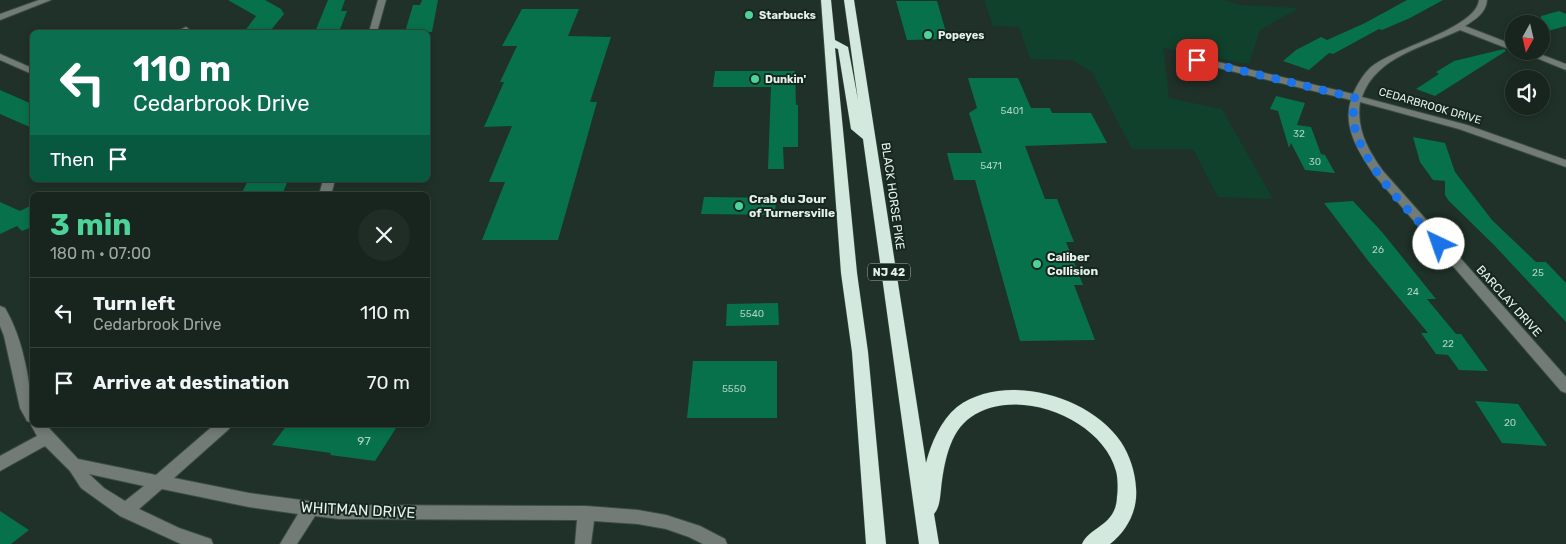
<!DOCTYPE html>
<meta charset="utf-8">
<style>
:root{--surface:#17251e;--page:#202d27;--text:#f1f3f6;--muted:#9ea5a4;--line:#36423c;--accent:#4dd39a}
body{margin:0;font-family:Rubik,sans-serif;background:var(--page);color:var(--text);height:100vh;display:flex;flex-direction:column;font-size:19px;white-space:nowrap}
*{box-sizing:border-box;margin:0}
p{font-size:16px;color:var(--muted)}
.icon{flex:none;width:28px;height:28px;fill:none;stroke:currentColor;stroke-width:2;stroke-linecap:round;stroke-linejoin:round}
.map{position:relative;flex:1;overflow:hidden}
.drawer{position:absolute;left:30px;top:192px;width:400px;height:235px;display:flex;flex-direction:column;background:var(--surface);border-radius:8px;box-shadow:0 2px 8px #0003,0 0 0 1px var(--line)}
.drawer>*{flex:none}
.top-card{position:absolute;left:30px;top:30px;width:400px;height:152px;border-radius:8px;box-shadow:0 2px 8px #0003,0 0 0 1px var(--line);background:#0b6e4f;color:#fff;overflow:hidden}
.needle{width:32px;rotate:188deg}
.buttons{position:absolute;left:1505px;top:15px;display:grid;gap:10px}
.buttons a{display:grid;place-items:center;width:45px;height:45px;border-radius:50%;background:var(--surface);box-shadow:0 2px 8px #0003,0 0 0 1px var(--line);font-size:25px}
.pin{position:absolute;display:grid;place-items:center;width:42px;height:42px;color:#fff;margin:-21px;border-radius:10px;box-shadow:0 2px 8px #0006}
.me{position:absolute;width:55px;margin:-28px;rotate:318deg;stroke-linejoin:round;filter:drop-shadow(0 0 4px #0008)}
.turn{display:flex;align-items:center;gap:18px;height:105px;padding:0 20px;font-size:22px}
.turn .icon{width:65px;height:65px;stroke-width:2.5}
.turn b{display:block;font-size:35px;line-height:42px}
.then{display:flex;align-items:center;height:48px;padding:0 20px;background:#0003;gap:10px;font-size:19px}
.round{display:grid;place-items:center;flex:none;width:52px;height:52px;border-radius:26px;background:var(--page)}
.overview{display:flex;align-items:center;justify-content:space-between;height:85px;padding:0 20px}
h1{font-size:30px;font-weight:700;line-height:38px;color:var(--accent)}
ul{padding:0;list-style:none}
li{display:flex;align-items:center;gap:15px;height:70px;padding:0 20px;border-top:1px solid var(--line)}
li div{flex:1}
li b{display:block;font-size:19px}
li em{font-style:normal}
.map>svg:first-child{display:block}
.green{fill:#10412c}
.building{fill:#07714c}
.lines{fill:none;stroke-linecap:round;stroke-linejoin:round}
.minor-casing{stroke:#3b4c43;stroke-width:2}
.highway-casing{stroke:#3b4c43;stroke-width:1}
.minor{fill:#727b76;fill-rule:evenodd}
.highway{fill:#d3e9dd;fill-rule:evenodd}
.route{stroke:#1a73e8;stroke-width:9;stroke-dasharray:0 16.2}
.poi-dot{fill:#4dd39a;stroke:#15271e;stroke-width:2}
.labels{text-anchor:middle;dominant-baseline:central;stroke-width:4;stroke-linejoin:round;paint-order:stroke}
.number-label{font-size:10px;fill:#aed1c3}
.far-poi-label{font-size:11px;font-weight:bold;fill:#e6f1eb;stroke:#15271e;text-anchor:start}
.far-street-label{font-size:11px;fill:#e6f1eb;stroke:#15271e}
.shield{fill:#15271e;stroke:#a7b4ae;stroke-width:1}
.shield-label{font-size:11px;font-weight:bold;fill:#e6f1eb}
.street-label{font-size:12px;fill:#e6f1eb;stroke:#15271e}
.poi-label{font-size:12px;font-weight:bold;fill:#e6f1eb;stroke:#15271e;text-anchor:start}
.near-number-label{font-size:12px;fill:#aed1c3}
.near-street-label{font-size:15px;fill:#e6f1eb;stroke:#15271e}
</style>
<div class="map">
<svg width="1566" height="544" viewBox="0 0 1566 544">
<rect width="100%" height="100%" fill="#1f3128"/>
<!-- green -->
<path class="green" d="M984,0H1224L1241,5L1299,8L1260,30L1249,64L1163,48L1169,98L1222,109L1273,199L1218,197L1193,149H1132L1092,72L1072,60L1030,59L1019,27L993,26Z"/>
<!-- building -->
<path class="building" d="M228,0H265L281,9L284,14L271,30L244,32L256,16Z
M328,0H345L341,11H347L339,32H315Z
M422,0H438L432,32H405L413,5H420Z
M1407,0H1443L1410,18L1382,30L1379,29L1333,54L1329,53L1309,70L1283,61L1296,50L1321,37L1327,40L1365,23Z
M896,1H937L948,39L907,40Z
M522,9H579L568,36L611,37L590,102H597L558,240H482L505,182H489L512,126L484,127L504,82H500L517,46H502Z
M1559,11L1566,14V26L1541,33V16Z
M1504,49L1506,51L1435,96L1416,89L1439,74L1436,72L1454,61Z
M715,71H795L796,105H798V147H783L784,169H768L771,87H713Z
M968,78H1018L1031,108H1050L1052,113H1091L1107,143L1025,146L1045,199H1057L1074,242H1066L1083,285H1074L1095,340L1020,341L975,180H954L947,153H982L969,113L977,108Z
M0,90L32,104V128L0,114Z
M1276,96L1305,103L1297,125L1311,127L1321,154L1325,155L1335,173L1305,170L1291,143L1289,148L1278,111L1270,109Z
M1413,137L1445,143L1455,172L1492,220L1536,262H1546L1566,283V322L1494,245L1448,200L1445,195V181L1433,180L1420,162Z
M248,180H288L282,195H241Z
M704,197L776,198L775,215L701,214Z
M1353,201L1382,232L1436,299H1427L1456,334H1461L1488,371L1459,370L1448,355L1436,354L1421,333H1428L1369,262L1324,203Z
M0,202L20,211L32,205V227L22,231L17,226L0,234Z
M778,303L779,325L726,326L727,304Z
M693,361H777V418H687Z
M1475,401L1518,404L1547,446L1502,443Z
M287,425H398L375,461L330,455L331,453L272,445Z
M0,511L29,530L11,544H0Z"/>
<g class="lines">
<!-- minor casing -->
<g class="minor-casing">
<path id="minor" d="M39,0H51L0,20V14Z
M378,0H386L377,32H369Z
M1479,0H1487C1486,13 1476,19 1465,26L1514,45V51L1460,30C1425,47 1376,56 1362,97L1467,125L1566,160V167L1459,129L1360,102C1356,129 1368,150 1383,171L1566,377V393L1561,391L1375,176C1360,154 1342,128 1351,100L1194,62L1192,60L1197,57L1353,94C1357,85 1362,76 1370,68C1392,48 1476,29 1479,0Z
M186,27L190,30L189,32H176Z
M1519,51H1532L1566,64V70Z
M0,54L32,68V74L0,60Z
M323,180H335L331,195H319Z
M0,306L5,308C24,340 32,388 32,425H46L78,459L156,475L214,425H231L229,429L174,478L249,493L339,505L586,506L638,510L666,515L700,526L725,539L727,544H703L689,537L666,529L638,524L594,521L591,544H575L577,520L339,519L315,516L297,544H280L298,514L249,507L162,489L139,509L179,528L211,539L213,544H181L120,516L81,488L70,471L45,446L0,471V456L37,436L31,425L32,423L27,421L20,408L4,336L0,326ZM89,474L144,486L125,501L104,488Z"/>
</g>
<!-- highway casing -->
<g class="highway-casing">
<path id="highway" d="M821,0H831L835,40L848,47L858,100L844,0H854L926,463C931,443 941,420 957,407C1004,372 1089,395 1121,442C1130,456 1135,472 1136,488C1138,510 1127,531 1110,544H1082C1090,526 1116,526 1117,497C1118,490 1118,478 1116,471C1102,418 1016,385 971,417C949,432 944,464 941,489C940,497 940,507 934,514L939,544H919L863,139L851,129L838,49L835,48L857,273L868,352L886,544H866L852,352L841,273Z"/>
</g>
<!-- minor -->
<use href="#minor" class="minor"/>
<!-- highway -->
<use href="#highway" class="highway"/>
</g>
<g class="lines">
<!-- route -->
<path class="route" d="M1197,60L1356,98C1354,106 1352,116 1354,125C1364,169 1410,211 1439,244"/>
</g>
<!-- markers -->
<g class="poi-dot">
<circle cx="749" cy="15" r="5"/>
<circle cx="928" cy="35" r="5"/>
<circle cx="755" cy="79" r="5"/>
<circle cx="739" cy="206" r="5"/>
<circle cx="1037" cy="264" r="5"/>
</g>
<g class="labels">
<!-- number labels -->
<g class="number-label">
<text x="1012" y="111">5401</text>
<text x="1299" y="134">32</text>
<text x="1315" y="162">30</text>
<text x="991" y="166">5471</text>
<text x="1378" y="250">26</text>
<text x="1538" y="273">25</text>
<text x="1413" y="292">24</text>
<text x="752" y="314">5540</text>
<text x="1448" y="344">22</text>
<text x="734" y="389">5550</text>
<text x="1510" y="423">20</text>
</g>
<!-- far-poi labels -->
<g class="far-poi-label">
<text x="759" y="15">Starbucks</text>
<text x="938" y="35">Popeyes</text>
<text x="765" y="79">Dunkin'</text>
</g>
<!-- far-street labels -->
<g class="far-street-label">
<text transform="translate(1430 106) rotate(16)">CEDARBROOK DRIVE</text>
</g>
<!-- shield labels -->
<rect class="shield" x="868" y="263.5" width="42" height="17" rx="4"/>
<g class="shield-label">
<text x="889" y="272">NJ 42</text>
</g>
<!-- street labels -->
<g class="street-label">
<text transform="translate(893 196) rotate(82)">BLACK HORSE PIKE</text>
<text transform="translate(1509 301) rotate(48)">BARCLAY DRIVE</text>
</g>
<!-- poi labels -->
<g class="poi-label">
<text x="749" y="199">Crab du Jour<tspan x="749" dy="14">of Turnersville</tspan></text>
<text x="1047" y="257">Caliber<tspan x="1047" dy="14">Collision</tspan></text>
</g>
<!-- near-number labels -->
<g class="near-number-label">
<text x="364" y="441">97</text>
</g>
<!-- near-street labels -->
<g class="near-street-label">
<text transform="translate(358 510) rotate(3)">WHITMAN DRIVE</text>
</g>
</g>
</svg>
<div class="buttons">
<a><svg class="needle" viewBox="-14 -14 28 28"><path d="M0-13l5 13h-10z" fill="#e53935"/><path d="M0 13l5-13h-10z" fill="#9ea5a4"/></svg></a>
<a><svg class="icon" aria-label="sound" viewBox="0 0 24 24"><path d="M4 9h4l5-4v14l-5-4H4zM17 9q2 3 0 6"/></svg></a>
</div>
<div class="pin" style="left:1197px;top:60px;background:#d93025"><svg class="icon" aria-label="arrive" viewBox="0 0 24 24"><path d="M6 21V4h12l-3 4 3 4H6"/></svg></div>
<svg class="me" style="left:1439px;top:244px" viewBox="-20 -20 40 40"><circle r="19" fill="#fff"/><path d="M0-13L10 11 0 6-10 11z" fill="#1a73e8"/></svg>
<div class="top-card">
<div class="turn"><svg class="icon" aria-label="left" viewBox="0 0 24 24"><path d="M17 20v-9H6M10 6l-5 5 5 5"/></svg><div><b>110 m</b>Cedarbrook Drive</div></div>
<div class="then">Then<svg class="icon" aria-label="arrive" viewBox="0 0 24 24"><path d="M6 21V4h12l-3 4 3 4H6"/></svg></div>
</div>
<section class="drawer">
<div class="overview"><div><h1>3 min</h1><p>180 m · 07:00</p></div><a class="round"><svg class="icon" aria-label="close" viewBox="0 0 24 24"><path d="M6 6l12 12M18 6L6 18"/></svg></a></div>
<ul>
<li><svg class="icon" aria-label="left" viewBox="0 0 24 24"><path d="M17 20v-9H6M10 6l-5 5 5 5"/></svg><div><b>Turn left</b><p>Cedarbrook Drive</p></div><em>110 m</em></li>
<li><svg class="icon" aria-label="arrive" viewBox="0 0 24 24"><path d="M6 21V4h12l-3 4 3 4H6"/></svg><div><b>Arrive at destination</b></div><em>70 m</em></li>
</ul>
</section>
</div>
